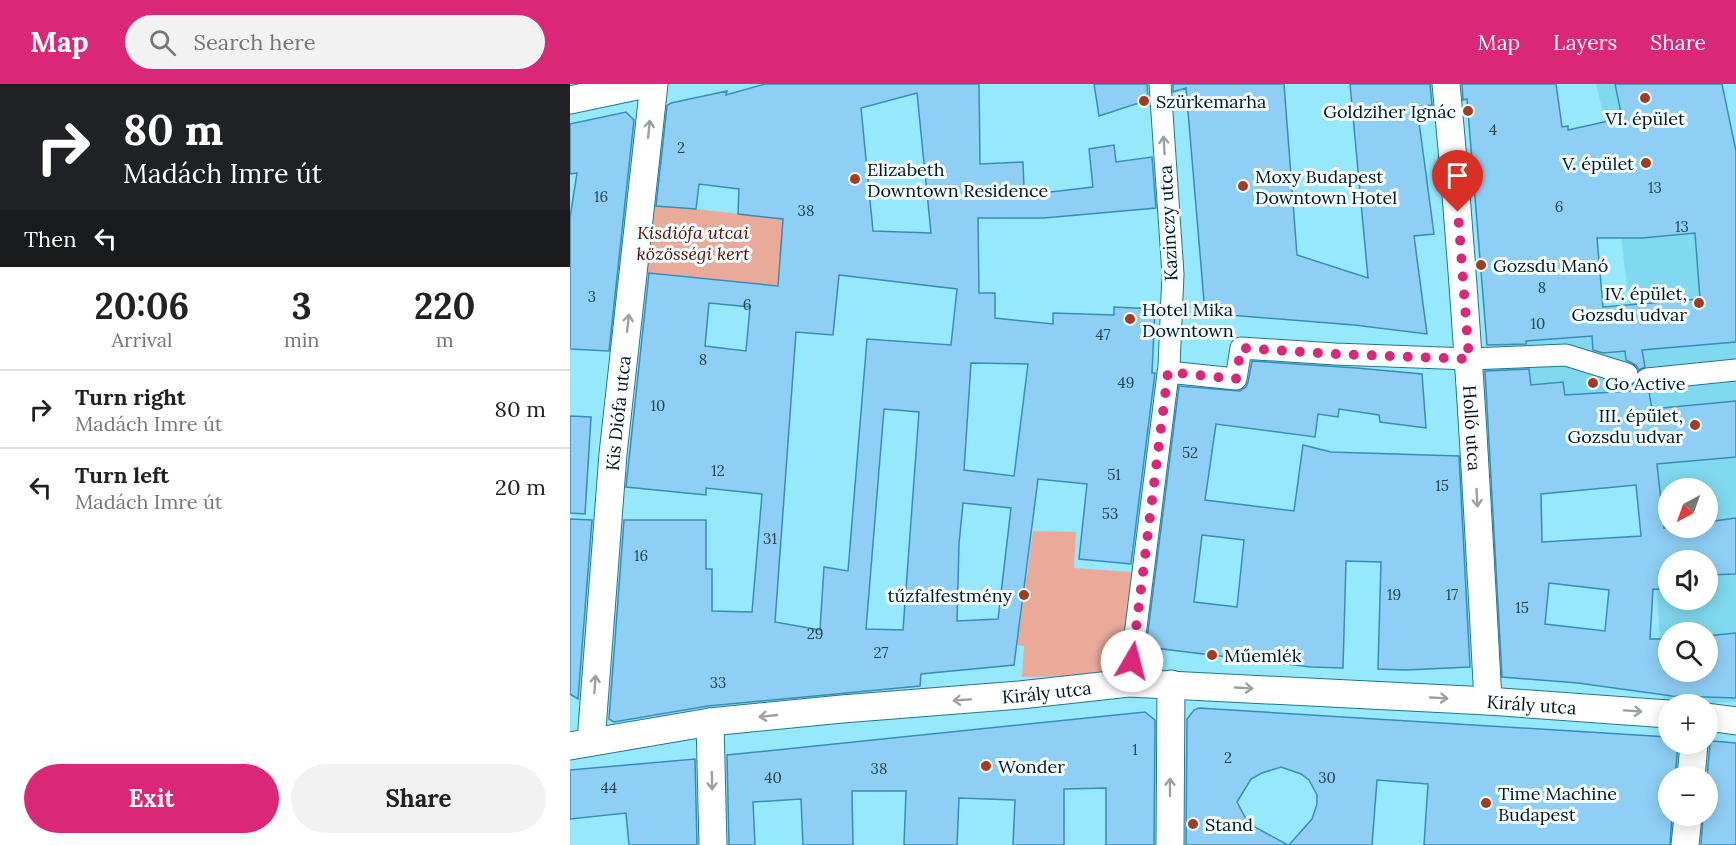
<!DOCTYPE html>
<meta charset="utf-8">
<style>
:root{--surface:#fff;--page:#f2f2f2;--text:#222;--muted:#767676;--line:#e0e0e0;--accent:#db2777}
body{margin:0;font-family:Lora,serif;background:var(--page);color:var(--text);height:100vh;display:flex;flex-direction:column;font-size:22px;white-space:nowrap}
*{box-sizing:border-box;margin:0}
p{font-size:20px;color:var(--muted)}
.icon{flex:none;width:33px;height:33px;fill:none;stroke:currentColor;stroke-width:2;stroke-linecap:round;stroke-linejoin:round}
.map{position:relative;flex:1;overflow:hidden}
.side{display:flex;flex-direction:column;background:var(--surface);width:570px}
.side>*{flex:none}
.banner{background:#202124;color:#fff;overflow:hidden}
.needle{width:39px;rotate:221deg}
.fabs{position:absolute;left:1088px;top:394px;display:grid;gap:12px}
.fabs a{display:grid;place-items:center;width:60px;height:60px;border-radius:50%;background:var(--surface);box-shadow:0 3px 15px #0003;font-size:30px}
.pin{position:absolute;display:grid;place-items:center;width:51px;height:51px;color:#fff;margin:-62px -26px;border-radius:50% 50% 50% 0;rotate:-45deg;box-shadow:0 0 6px #0007}
.pin .icon{rotate:45deg}
.me{position:absolute;width:66px;margin:-33px;rotate:8deg;stroke-linejoin:round;filter:drop-shadow(0 0 4px #0008)}
.turn{display:flex;align-items:center;gap:21px;height:126px;padding:0 24px;font-size:27px}
.turn .icon{width:78px;height:78px;stroke-width:2.5}
.turn b{display:block;font-size:42px;line-height:51px}
.then{display:flex;align-items:center;height:57px;padding:0 24px;background:#0003;gap:12px;font-size:22px}
.eta{display:flex;justify-content:space-evenly;align-items:center;height:102px;text-align:center}
.eta b{font-size:36px;font-weight:800;line-height:42px}
.primary-button{display:flex;gap:12px;margin-top:auto;padding:12px 24px}
.primary-button a{flex:1;height:69px;border-radius:36px;background:var(--accent);color:#fff;font-size:24px;font-weight:800;line-height:69px;text-align:center}
.primary-button a+a{background:var(--page);color:var(--text)}
ul{padding:0;list-style:none}
li{display:flex;align-items:center;gap:18px;height:78px;padding:0 24px;border-top:2px solid var(--line)}
li div{flex:1}
li b{display:block;font-size:22px}
li em{font-style:normal}
header{display:flex;align-items:center;gap:36px;box-sizing:border-box;height:84px;padding:0 30px;background:var(--accent);color:#fff}
header strong{font-size:28px}
nav{display:flex;gap:33px;margin-inline-start:auto;font-size:21px}
.search{width:420px;height:54px;background:var(--page);display:flex;align-items:center;gap:15px;box-sizing:border-box;padding:0 21px;border-radius:33px;color:var(--muted);font-size:22px}
main{display:flex;flex:1;min-height:0}
.map>svg:first-child{display:block}
.built{fill:#80d9ef;fill-rule:evenodd}
.green{fill:#e9aa9a}
.building{fill:#8fcff5;stroke:#378dba;stroke-width:1.5;fill-rule:evenodd}
.lines{fill:none;stroke-linecap:round;stroke-linejoin:round}
.pedestrian-casing{stroke:#1e788a;stroke-width:23}
.minor-casing{stroke:#1e788a;stroke-width:29}
.pedestrian{stroke:#fff;stroke-width:21}
.minor{stroke:#fff;stroke-width:27}
.oneway{stroke:#99a1a3}
.route{stroke:#db2777;stroke-width:10;stroke-dasharray:0 18}
.poi-dot{fill:#a43c21;stroke:#f3fcff;stroke-width:2}
.labels{text-anchor:middle;dominant-baseline:central;stroke-width:6;stroke-linejoin:round;paint-order:stroke}
.number-label{font-size:15px;fill:#244451}
.poi-label{font-size:18px;fill:#00151a;stroke:#f3fcff;text-anchor:start}
.street-label{font-size:18px;fill:#00151a;stroke:#f3fcff}
.park-label{font-size:18px;font-style:italic;fill:#580e00;stroke:#f3fcff}
</style>
<header>
<strong>Map</strong>
<div class="search"><svg class="icon" aria-label="search" viewBox="0 0 24 24"><circle cx="10" cy="10" r="6"/><path d="M15 15l6 6"/></svg>Search here</div>
<nav><a>Map</a><a>Layers</a><a>Share</a></nav>
</header>
<main>
<section class="side">
<div class="banner">
<div class="turn"><svg class="icon" aria-label="right" viewBox="0 0 24 24"><path d="M7 20v-9h11M14 6l5 5-5 5"/></svg><div><b>80 m</b>Madách Imre út</div></div>
<div class="then">Then<svg class="icon" aria-label="left" viewBox="0 0 24 24"><path d="M17 20v-9H6M10 6l-5 5 5 5"/></svg></div>
</div>
<div class="eta">
<div><b>20:06</b><p>Arrival</p></div>
<div><b>3</b><p>min</p></div>
<div><b>220</b><p>m</p></div>
</div>
<ul>
<li><svg class="icon" aria-label="right" viewBox="0 0 24 24"><path d="M7 20v-9h11M14 6l5 5-5 5"/></svg><div><b>Turn right</b><p>Madách Imre út</p></div><em>80 m</em></li>
<li><svg class="icon" aria-label="left" viewBox="0 0 24 24"><path d="M17 20v-9H6M10 6l-5 5 5 5"/></svg><div><b>Turn left</b><p>Madách Imre út</p></div><em>20 m</em></li>
</ul>
<div class="primary-button"><a>Exit</a><a>Share</a></div>
</section>
<div class="map">
<svg width="1166" height="761" viewBox="0 0 1166 761">
<rect width="100%" height="100%" fill="#96e8fd"/>
<!-- built -->
<path class="built" d="M1026,0H1106L1166,224V618L1094,621L1083,446L1071,390L926,401L909,265L1061,237L1040,58ZM1098,405H1137V444H1098ZM1098,477H1137V516H1098ZM1098,549H1137V588H1098Z"/>
<!-- green -->
<path class="green" d="M82,122L126,125L213,135L208,203L74,189Z
M463,447L506,448L504,484L561,488L555,591L452,593L454,562L447,561Z"/>
<!-- building -->
<path class="building" d="M195,0H409L410,80L453,78L454,105L472,104V109L523,103L519,65L544,61L546,78L582,73L586,124L474,134H408L409,209H425V234L483,240V229L544,231V223L585,225L582,289H585L561,480L509,475L517,400L468,395L444,581L351,590L350,602L138,622L44,638L39,635L54,436H136V485H142V527L182,528L192,410L136,404V411L56,403L79,189L208,202L213,135L168,130L169,105L129,100L126,125L86,122L97,22L101,19L157,7L156,11ZM347,9L361,149L303,147L291,24ZM269,191L387,205L381,261L297,255L278,487L254,483L250,546L205,538L226,248L263,251ZM139,219L180,223L176,267L135,262ZM401,279L458,280L444,392L394,386ZM314,325L349,328L333,546L296,545ZM393,419L441,424L428,535L387,537L389,460Z
M524,0H577L578,16L529,32Z
M603,0H714L727,171L798,194L780,0H860L862,21L847,23L864,150L844,152L857,250L784,241L635,229L616,4L603,8Z
M892,0H986L992,43L998,42V46L1052,34L1045,0H1152L1166,67V258L1072,266L1075,283L1069,286L1066,281L1056,276L1055,267L1033,269L1023,266L1022,252L956,257V260L917,261L897,15L893,16ZM1125,149L1130,215L1033,223L1027,154H1072Z
M56,28L64,36L39,267L0,265V134L7,89L0,90V40Z
M682,277L787,284L852,290L856,344L810,338L809,331L769,325L768,333L748,330L745,353L646,340L635,416L724,427L733,361L761,368L889,372L900,583L836,586L808,585L811,478L776,477L773,584L741,583L576,563L609,302L670,307L676,303L678,298ZM632,451L674,456L667,523L624,518Z
M959,285L961,301L993,298L995,311L1060,307L1059,302L1065,299L1071,306L1079,308L1082,325L1166,317V373L1087,380L1094,444H1137V438L1166,434V490L1137,491V477H1098V506L1083,505L1080,555H1098V588H1137V552L1166,549V614L1102,612L1008,599L932,593L915,287ZM1066,401L1071,452L972,458L971,410ZM979,499L1039,506L1035,547L975,540Z
M0,332L21,333L15,430L0,429Z
M0,435L22,436L8,615L0,610Z
M629,624L1098,653V660H1108L1105,693H1098V732H1102L1100,761H854L858,700L807,696L802,761H719L742,735L747,720V711L739,696L731,690L711,683L692,689L681,695L667,718L676,735L683,742L718,761H616L617,635L624,626Z
M575,628L585,636L584,761H536V704L494,705V761H443L445,716L389,714L387,761H334L336,707H282L283,761H233L231,715L183,718L185,761H159L157,671Z
M1142,657L1166,659V761H1131L1133,732H1137V693L1140,660Z
M125,675L127,761H59L56,729L0,735V686Z"/>
<g class="lines">
<!-- pedestrian casing -->
<g class="pedestrian-casing">
<path id="pedestrian" d="M598,288L666,295L671,264L765,270L899,275L996,271L1057,290
M1077,295L1166,286
M559,599L599,282L603,190L590,0"/>
</g>
<!-- minor casing -->
<g class="minor-casing">
<g id="minor">
<path id="s1" d="M876,0C896,205 907,411 918,617"/>
<path d="M0,16L76,0"/>
<path d="M1137,633L1166,637"/>
<path d="M140,638L143,761"/>
<path id="s2" d="M21,658L43,370L84,0"/>
<path id="s3" d="M0,662L140,638L272,625L450,611L559,599L918,617L1098,630"/>
<path d="M1121,693L1124,660"/>
<path d="M600,761L601,600"/>
<path d="M1115,761L1118,732"/>
</g>
</g>
<!-- pedestrian -->
<use href="#pedestrian" class="pedestrian"/>
<!-- minor -->
<use href="#minor" class="minor"/>
</g>
<!-- one-way arrows -->
<defs><path id="oneway-shaft" d="M-6 0H5M1.5-3L5.5 0L1.5 3" fill="none" stroke-width="1.6" stroke-linecap="round" stroke-linejoin="round" transform="scale(1.5)"/></defs>
<g class="oneway">
<use href="#oneway-shaft" transform="translate(79 45) rotate(-84)"/>
<use href="#oneway-shaft" transform="translate(594 61) rotate(-94)"/>
<use href="#oneway-shaft" transform="translate(58 239) rotate(-84)"/>
<use href="#oneway-shaft" transform="translate(907 414) rotate(87)"/>
<use href="#oneway-shaft" transform="translate(25 600) rotate(-86)"/>
<use href="#oneway-shaft" transform="translate(674 604) rotate(3)"/>
<use href="#oneway-shaft" transform="translate(869 614) rotate(3)"/>
<use href="#oneway-shaft" transform="translate(392 616) rotate(176)"/>
<use href="#oneway-shaft" transform="translate(1063 627) rotate(4)"/>
<use href="#oneway-shaft" transform="translate(198 632) rotate(174)"/>
<use href="#oneway-shaft" transform="translate(142 697) rotate(89)"/>
<use href="#oneway-shaft" transform="translate(600 703) rotate(-90)"/>
</g>
<g class="lines">
<!-- route -->
<path class="route" d="M562,577L598,288L666,295L671,264L765,270L899,275L888,128"/>
</g>
<!-- markers -->
<g class="poi-dot">
<circle cx="1075" cy="14" r="6"/>
<circle cx="574" cy="17" r="6"/>
<circle cx="898" cy="27" r="6"/>
<circle cx="1076" cy="79" r="6"/>
<circle cx="285" cy="95" r="6"/>
<circle cx="673" cy="102" r="6"/>
<circle cx="911" cy="181" r="6"/>
<circle cx="1129" cy="219" r="6"/>
<circle cx="560" cy="235" r="6"/>
<circle cx="1023" cy="299" r="6"/>
<circle cx="1125" cy="341" r="6"/>
<circle cx="454" cy="511" r="6"/>
<circle cx="642" cy="571" r="6"/>
<circle cx="416" cy="682" r="6"/>
<circle cx="916" cy="719" r="6"/>
<circle cx="623" cy="740" r="6"/>
</g>
<g class="labels">
<!-- number labels -->
<g class="number-label">
<text x="923" y="45">4</text>
<text x="111" y="63">2</text>
<text x="1085" y="103">13</text>
<text x="31" y="112">16</text>
<text x="989" y="122">6</text>
<text x="236" y="126">38</text>
<text x="1112" y="142">13</text>
<text x="972" y="203">8</text>
<text x="22" y="212">3</text>
<text x="177" y="220">6</text>
<text x="968" y="239">10</text>
<text x="533" y="250">47</text>
<text x="133" y="275">8</text>
<text x="556" y="298">49</text>
<text x="88" y="321">10</text>
<text x="620" y="368">52</text>
<text x="148" y="386">12</text>
<text x="544" y="390">51</text>
<text x="872" y="401">15</text>
<text x="540" y="429">53</text>
<text x="200" y="454">31</text>
<text x="71" y="471">16</text>
<text x="824" y="510">19</text>
<text x="882" y="510">17</text>
<text x="952" y="523">15</text>
<text x="245" y="549">29</text>
<text x="311" y="568">27</text>
<text x="148" y="598">33</text>
<text x="565" y="665">1</text>
<text x="658" y="673">2</text>
<text x="309" y="684">38</text>
<text x="203" y="693">40</text>
<text x="757" y="693">30</text>
<text x="39" y="703">44</text>
</g>
<!-- poi labels -->
<g class="poi-label">
<text x="586" y="17">Szürkemarha</text>
<text x="886" y="27" text-anchor="end">Goldziher Ignác</text>
<text x="1075" y="34" text-anchor="middle">VI. épület</text>
<text x="1064" y="79" text-anchor="end">V. épület</text>
<text x="297" y="85">Elizabeth<tspan x="297" dy="21">Downtown Residence</tspan></text>
<text x="685" y="92">Moxy Budapest<tspan x="685" dy="21">Downtown Hotel</tspan></text>
<text x="923" y="181">Gozsdu Manó</text>
<text x="1117" y="209" text-anchor="end">IV. épület,<tspan x="1117" dy="21">Gozsdu udvar</tspan></text>
<text x="572" y="225">Hotel Mika<tspan x="572" dy="21">Downtown</tspan></text>
<text x="1035" y="299">Go Active</text>
<text x="1113" y="331" text-anchor="end">III. épület,<tspan x="1113" dy="21">Gozsdu udvar</tspan></text>
<text x="442" y="511" text-anchor="end">tűzfalfestmény</text>
<text x="654" y="571">Műemlék</text>
<text x="428" y="682">Wonder</text>
<text x="928" y="709">Time Machine<tspan x="928" dy="21">Budapest</tspan></text>
<text x="635" y="740">Stand</text>
</g>
<!-- street labels -->
<g class="street-label">
<text transform="translate(598 139) rotate(-93)">Kazinczy utca</text>
<text stroke="none"><textPath href="#s2" startOffset="330">Kis Diófa utca</textPath></text>
<text stroke="none"><textPath href="#s1" startOffset="345">Holló utca</textPath></text>
<text stroke="none"><textPath href="#s3" startOffset="480">Király utca</textPath></text>
<text stroke="none"><textPath href="#s3" startOffset="966">Király utca</textPath></text>
</g>
<!-- park labels -->
<g class="park-label">
<text x="123" y="148">Kisdiófa utcai<tspan x="123" dy="21">közösségi kert</tspan></text>
</g>
</g>
</svg>
<div class="fabs">
<a><svg class="needle" viewBox="-14 -14 28 28"><path d="M0-13l5 13h-10z" fill="#e53935"/><path d="M0 13l5-13h-10z" fill="#767676"/></svg></a>
<a><svg class="icon" aria-label="sound" viewBox="0 0 24 24"><path d="M4 9h4l5-4v14l-5-4H4zM17 9q2 3 0 6"/></svg></a>
<a><svg class="icon" aria-label="search" viewBox="0 0 24 24"><circle cx="10" cy="10" r="6"/><path d="M15 15l6 6"/></svg></a>
<a>+</a>
<a>−</a>
</div>
<div class="pin" style="left:888px;top:128px;background:#d93025"><svg class="icon" aria-label="arrive" viewBox="0 0 24 24"><path d="M6 21V4h12l-3 4 3 4H6"/></svg></div>
<svg class="me" style="left:562px;top:577px" viewBox="-20 -20 40 40"><circle r="19" fill="#fff"/><path d="M0-13L10 11 0 6-10 11z" fill="#db2777"/></svg>
</div>
</main>
